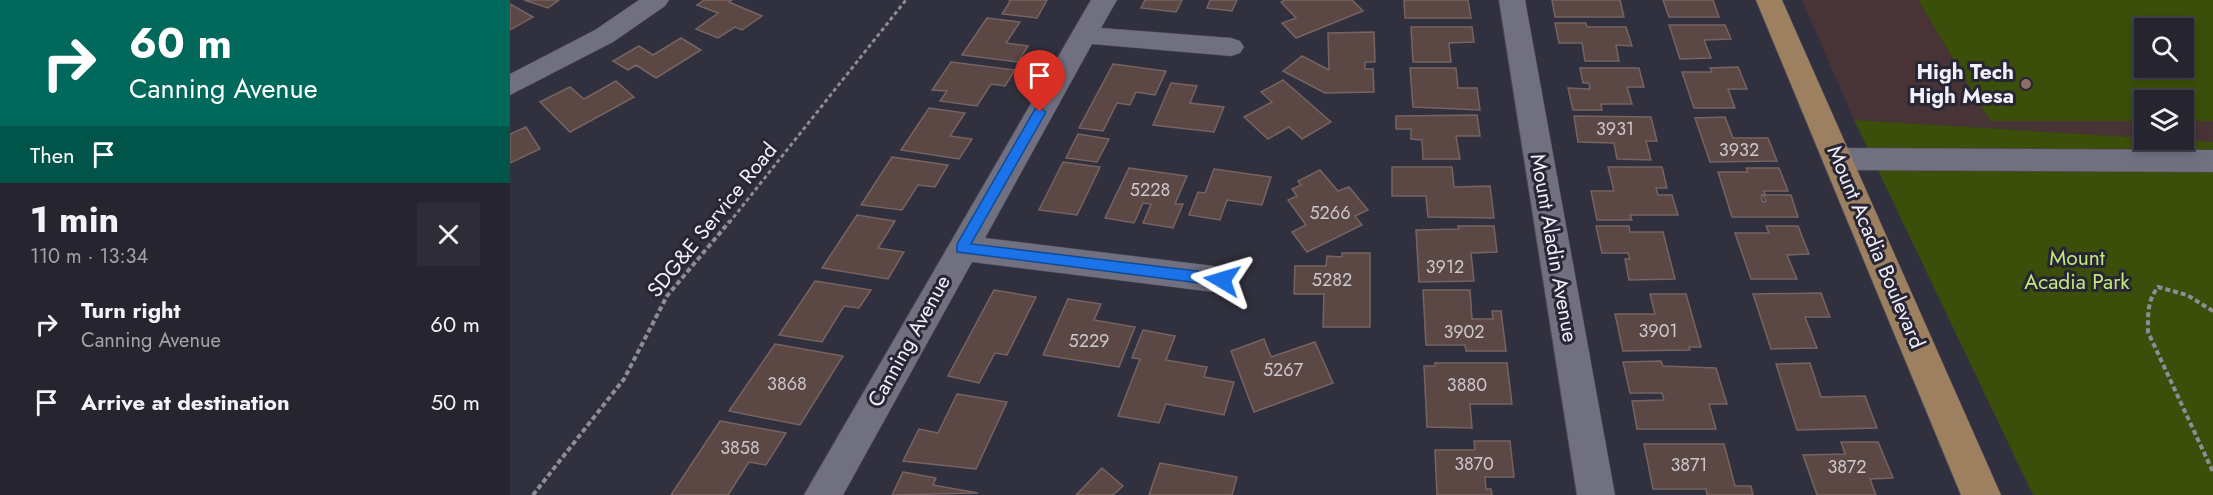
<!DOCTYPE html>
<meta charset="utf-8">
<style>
:root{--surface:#25242f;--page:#2d2c37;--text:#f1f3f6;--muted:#a3a4aa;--line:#42414b}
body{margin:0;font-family:Jost,sans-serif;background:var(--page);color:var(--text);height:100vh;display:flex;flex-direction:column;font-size:22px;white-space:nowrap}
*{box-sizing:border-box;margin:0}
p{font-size:20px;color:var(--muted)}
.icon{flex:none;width:33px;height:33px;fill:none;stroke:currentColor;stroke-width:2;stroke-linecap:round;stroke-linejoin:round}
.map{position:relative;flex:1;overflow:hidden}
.details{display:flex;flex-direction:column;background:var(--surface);width:510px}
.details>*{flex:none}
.guide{background:#00695c;color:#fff;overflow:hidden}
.controls{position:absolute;left:1624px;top:18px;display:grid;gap:12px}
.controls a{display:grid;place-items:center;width:60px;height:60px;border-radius:0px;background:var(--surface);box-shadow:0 3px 9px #0003,0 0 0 2px var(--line);font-size:30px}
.pin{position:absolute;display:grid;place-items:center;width:51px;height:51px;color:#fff;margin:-62px -26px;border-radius:50% 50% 50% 0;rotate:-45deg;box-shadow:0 0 6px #0007}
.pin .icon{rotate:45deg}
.me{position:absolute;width:66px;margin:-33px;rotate:277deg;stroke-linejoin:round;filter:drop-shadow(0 0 4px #0008)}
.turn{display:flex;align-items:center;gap:21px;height:126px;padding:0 30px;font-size:27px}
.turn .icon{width:78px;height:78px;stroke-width:2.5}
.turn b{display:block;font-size:42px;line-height:51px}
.then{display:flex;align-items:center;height:57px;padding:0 30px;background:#0003;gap:12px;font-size:22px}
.round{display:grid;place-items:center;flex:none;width:63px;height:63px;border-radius:0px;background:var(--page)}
.head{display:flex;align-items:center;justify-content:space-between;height:102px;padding:0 30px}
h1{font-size:36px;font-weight:700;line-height:45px}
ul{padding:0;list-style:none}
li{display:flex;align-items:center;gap:18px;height:78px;padding:0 30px}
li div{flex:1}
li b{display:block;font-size:22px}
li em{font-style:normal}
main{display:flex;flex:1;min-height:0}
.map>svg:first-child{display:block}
.education{fill:#483336;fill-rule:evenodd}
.green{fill:#3b4e0a;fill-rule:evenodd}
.building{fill:#5b4845;stroke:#776360;stroke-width:1.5}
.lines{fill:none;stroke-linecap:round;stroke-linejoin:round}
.minor-casing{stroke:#4d4c58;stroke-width:1}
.major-casing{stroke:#4d4c58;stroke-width:1}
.path-far1{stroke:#8d8c99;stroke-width:3;stroke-dasharray:4 3;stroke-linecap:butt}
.path{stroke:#8d8c99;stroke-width:4;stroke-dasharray:5 3;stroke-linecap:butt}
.minor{fill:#717081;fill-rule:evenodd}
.major{fill:#9d8060;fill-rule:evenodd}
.route{fill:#1a73e8;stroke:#114b97;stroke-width:1.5}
.education-dot{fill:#8d6e63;stroke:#282634;stroke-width:2}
.labels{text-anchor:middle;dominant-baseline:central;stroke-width:6;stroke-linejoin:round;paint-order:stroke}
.number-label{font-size:18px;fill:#ccc6cd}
.poi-label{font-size:21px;font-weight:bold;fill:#f1f0fa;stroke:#282634;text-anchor:end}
.street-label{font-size:21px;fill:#f1f0fa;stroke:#282634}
.park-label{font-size:21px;fill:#c3e97d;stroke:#282634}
</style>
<main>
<section class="details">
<div class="guide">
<div class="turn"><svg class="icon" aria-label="right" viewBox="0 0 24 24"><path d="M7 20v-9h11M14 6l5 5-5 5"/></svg><div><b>60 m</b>Canning Avenue</div></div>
<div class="then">Then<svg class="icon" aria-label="arrive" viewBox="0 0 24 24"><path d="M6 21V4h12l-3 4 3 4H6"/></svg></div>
</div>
<div class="head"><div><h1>1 min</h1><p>110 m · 13:34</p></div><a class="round"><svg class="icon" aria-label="close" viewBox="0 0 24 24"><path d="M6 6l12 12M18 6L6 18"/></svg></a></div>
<ul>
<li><svg class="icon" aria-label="right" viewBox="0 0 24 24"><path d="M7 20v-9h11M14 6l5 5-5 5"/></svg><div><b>Turn right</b><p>Canning Avenue</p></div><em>60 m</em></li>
<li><svg class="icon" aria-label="arrive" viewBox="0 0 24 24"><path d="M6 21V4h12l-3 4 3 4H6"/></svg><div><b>Arrive at destination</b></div><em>50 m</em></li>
</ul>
</section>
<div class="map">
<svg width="1703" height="495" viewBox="0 0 1703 495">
<rect width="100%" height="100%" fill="#31303f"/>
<!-- education -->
<path class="education" d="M1292,0H1703V142L1656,140H1674V100H1635V138L1344,120ZM1635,28H1674V68H1635Z"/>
<!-- green -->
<path class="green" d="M1408,0H1703V121H1674V100H1635V121H1480ZM1635,28H1674V68H1635Z
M1344,120L1703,142V495H1523Z"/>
<!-- building -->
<path class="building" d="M14,0H49L38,8Z
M194,0H222L219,2L252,16L232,30L225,27L208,38L186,29L208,13L187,5Z
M498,0H537L527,18L492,14L501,0Z
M635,0H672L666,12L631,8Z
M700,0H727L722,11L697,8Z
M775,0H842L853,11L786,38L772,23L786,18L771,2Z
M894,0H958L961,18H895Z
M1042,0H1110L1114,17H1045Z
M1153,0H1203L1209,17H1159Z
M0,4L23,17L0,30Z
M477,18L510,22L496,43L518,46L508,62L452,55Z
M1045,23H1076L1077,27H1116L1122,46L1106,45L1109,61H1075L1072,43H1049Z
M1159,25H1215L1221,39L1194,40L1201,58L1170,59Z
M901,27H962L964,42L939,43L941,62H903Z
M864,32L865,62H855V69H863L864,92L815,93L773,71L792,56L819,70L818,33Z
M171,38L191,50L146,78L126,65L118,70L103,61L129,46L143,55Z
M441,62L505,70L495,86L481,84L467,106L430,101L437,91L422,90Z
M603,64L656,71L645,95L626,92L620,105L607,103L593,131L569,128Z
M1228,67L1237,89H1218L1225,108H1184L1172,72H1202L1200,68Z
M900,68H946L948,88H967L970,110L903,107Z
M1070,68H1129L1134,87H1117L1122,104H1091L1092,110H1063L1058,88L1080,89L1079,83H1073Z
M773,80L821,122L792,139L779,127L758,139L734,117L762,102L751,92Z
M106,81L124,97L60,132L30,102L60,87L74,99Z
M661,83L687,86L680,103L714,107L704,132L643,125Z
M419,108L455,113L440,136L462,139L449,159L391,150Z
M967,115L970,136H946L950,159H913L912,140L901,139V129H886V116Z
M1064,116L1141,117L1147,141H1136L1141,160L1107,159L1104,143L1068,142Z
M1215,117L1223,138H1258L1267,161L1200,162L1185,118Z
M16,127L30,149L0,163V134Z
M568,134L599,139L587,162L556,158Z
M382,157L438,165L425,187L408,185L392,210L351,205Z
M553,162L590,167L567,215L529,210Z
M882,167H942L944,187L980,186L984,218L918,217L916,196H882Z
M1098,167H1152L1157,188H1146L1148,195H1162L1168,215H1120L1122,220H1087L1081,191H1104Z
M619,168L677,176L665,204H673L663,228L633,223L641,204L633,203L624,223L595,218Z
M1236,168H1269L1278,191H1254L1255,194L1251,196L1253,202L1256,201L1253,195H1281L1288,217H1222L1208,172H1238Z
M704,169L761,177L752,205L717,200L710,220L679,215L688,192L695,193Z
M810,170L828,191L839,187L858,210L845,216L852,225L797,252L782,232L796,225L778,200L787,196L782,189L791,185L788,181Z
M347,215L385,221L368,248L394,252L378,279L312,268Z
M948,226H984L987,252L961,253L964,281L909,282L906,230L949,229Z
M1086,226H1119L1120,232H1153L1165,279L1119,280L1115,259H1120L1118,253H1092Z
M1256,226H1288L1299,254L1277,255L1287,279H1241L1225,233H1259Z
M832,253H860V327H813L814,294H784L785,266H816L817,256L832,257Z
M305,281L361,290L349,308L334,306L312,342L269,335Z
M484,290L526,297L497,355L485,353L469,383L438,376Z
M913,290H960L962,319H983L982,311H991L996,351H956L955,345H916Z
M1311,293L1320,317H1295L1307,348L1261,349L1243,294Z
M1140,294H1176L1191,347H1179L1180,350L1113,351L1105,314H1145Z
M558,299L591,304L584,320L625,327L609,367L533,355Z
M633,330L665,336L656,360L697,367L694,377L724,382L714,415L656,404L649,423L608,416L630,359L622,358Z
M754,339L761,357L805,342L823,383L744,412L721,351Z
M265,344L333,356L290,425L219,411Z
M1151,361L1153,366L1206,368L1217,404H1199L1206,429H1127L1122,401L1154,400L1152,393H1120L1113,362Z
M925,363H997L1002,404H960L962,428L917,427L914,366H925Z
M1300,363L1311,397L1355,396L1367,428L1287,430L1266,364Z
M447,394L497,402L466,469L393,461L409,429L428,433Z
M210,421L276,433L256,465L239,462L218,495H161Z
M964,441H1000L1004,477H975L976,489H981L982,495H927L925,450H965Z
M1331,442H1368L1383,478L1360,479L1366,495H1307L1293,455L1335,454Z
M1134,444H1214L1225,486H1241L1243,495H1197L1196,489H1143Z
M650,463L727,477L722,495H639Z
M592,468L613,486L603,495H566Z
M393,472L426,478L423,485L468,493L382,495Z"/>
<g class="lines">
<!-- minor casing -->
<g class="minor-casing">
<path id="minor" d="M129,0H159L155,6L103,42L0,95V74L85,30Z
M581,0H607L591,28L721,38L730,41L734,47L730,53L721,56L582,44L475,238L712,267L723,271L728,280L723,289L712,293L462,262L333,495H294Z
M989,0H1015L1105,495H1067Z
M1329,148L1703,150V172L1329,170L1319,167L1314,159L1319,151Z"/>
</g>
<!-- major casing -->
<g class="major-casing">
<path id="major" d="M1246,0H1272L1491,495H1451Z"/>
</g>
<!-- path-far1 -->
<path class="path-far1" d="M219,223L396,0"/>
<!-- path -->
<path class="path" d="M1703,311L1677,295L1648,287C1637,301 1638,315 1638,332L1703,472
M23,495L114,379L157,296L220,221"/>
<!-- minor -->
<use href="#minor" class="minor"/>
<!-- major -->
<use href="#major" class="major"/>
</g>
<!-- route -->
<path class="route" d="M530,108L536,112L461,244L712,274L717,276V284L712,286L447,252V244L525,109Z"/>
<!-- markers -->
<circle class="education-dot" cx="1516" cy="84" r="6"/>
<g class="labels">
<!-- number labels -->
<g class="number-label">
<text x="1105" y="129">3931</text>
<text x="1229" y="150">3932</text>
<text x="640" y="190">5228</text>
<text x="820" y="213">5266</text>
<text x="935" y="267">3912</text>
<text x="822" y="280">5282</text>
<text x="1148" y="331">3901</text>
<text x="954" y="332">3902</text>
<text x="579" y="341">5229</text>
<text x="773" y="370">5267</text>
<text x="277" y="384">3868</text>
<text x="957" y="385">3880</text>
<text x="230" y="448">3858</text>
<text x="964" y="464">3870</text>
<text x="1179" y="465">3871</text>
<text x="1337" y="467">3872</text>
</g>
<!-- poi labels -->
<g class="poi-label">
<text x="1504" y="72">High Tech<tspan x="1504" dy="24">High Mesa</tspan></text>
</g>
<!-- street labels -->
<g class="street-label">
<text transform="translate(202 220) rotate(-51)">SDG&amp;E Service Road</text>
<text transform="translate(1366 247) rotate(67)">Mount Acadia Boulevard</text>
<text transform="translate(1044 248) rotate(80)">Mount Aladin Avenue</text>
<text transform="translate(399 341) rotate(-61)">Canning Avenue</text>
</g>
<!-- park labels -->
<g class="park-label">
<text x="1567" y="258">Mount<tspan x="1567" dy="24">Acadia Park</tspan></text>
</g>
</g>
</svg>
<div class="controls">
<a><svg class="icon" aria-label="search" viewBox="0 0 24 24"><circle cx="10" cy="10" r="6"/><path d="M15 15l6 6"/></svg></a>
<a><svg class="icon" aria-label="layers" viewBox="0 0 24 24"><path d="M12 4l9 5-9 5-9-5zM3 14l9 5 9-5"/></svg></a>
</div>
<div class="pin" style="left:530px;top:112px;background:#d93025"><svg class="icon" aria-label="arrive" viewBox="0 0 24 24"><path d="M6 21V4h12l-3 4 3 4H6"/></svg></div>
<svg class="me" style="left:712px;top:280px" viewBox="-20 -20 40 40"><path d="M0-17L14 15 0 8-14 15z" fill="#1a73e8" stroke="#fff" stroke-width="4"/></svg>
</div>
</main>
